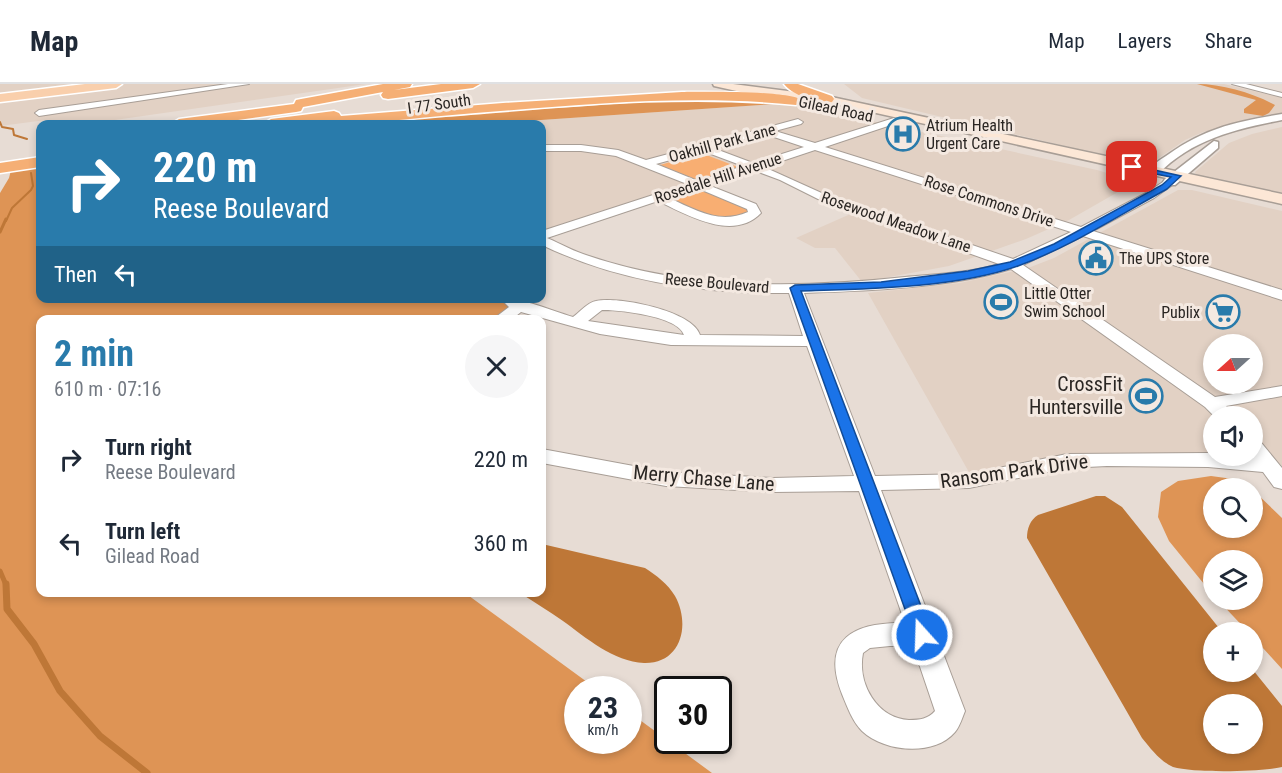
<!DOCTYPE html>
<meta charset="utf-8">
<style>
:root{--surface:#fff;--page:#f6f6f7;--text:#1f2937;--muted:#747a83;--line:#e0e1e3;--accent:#297bab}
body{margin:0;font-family:"Roboto Condensed",sans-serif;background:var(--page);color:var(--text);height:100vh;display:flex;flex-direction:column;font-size:22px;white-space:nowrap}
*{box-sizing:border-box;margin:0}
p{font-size:20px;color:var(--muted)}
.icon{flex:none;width:33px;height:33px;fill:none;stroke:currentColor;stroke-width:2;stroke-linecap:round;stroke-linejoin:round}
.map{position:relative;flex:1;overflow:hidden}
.side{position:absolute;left:36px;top:231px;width:510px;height:282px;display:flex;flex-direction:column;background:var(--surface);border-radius:12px;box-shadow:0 3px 9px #0003}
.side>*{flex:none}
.hud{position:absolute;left:36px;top:36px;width:510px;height:183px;border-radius:12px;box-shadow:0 3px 9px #0003;background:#297bab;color:#fff;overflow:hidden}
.needle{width:39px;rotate:249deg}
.controls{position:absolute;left:1203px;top:250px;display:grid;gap:12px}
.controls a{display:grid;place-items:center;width:60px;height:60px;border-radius:50%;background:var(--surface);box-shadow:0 3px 9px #0003;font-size:30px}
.speed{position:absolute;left:564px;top:592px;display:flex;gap:12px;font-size:30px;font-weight:700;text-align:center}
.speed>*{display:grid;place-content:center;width:78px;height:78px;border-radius:50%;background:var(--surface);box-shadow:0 3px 9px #0003;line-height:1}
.speed small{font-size:15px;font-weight:400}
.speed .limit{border:3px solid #111;border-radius:9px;background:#fff;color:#111}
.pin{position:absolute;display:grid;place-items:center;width:51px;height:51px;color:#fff;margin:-26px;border-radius:12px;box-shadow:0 3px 9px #0006}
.me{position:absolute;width:66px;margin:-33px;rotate:340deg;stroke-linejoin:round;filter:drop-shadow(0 0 4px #0008)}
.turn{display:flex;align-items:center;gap:21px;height:126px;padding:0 18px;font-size:27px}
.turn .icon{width:78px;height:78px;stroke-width:2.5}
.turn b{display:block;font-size:42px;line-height:51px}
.then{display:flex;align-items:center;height:57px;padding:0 18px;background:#0003;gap:12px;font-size:22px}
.round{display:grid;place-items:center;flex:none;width:63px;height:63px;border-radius:32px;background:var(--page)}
.summary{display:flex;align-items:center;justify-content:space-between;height:102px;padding:0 18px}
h1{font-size:36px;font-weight:700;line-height:45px;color:var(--accent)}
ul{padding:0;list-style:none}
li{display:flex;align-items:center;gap:18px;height:84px;padding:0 18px}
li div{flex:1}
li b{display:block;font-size:22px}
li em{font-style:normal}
header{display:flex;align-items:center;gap:36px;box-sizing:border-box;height:84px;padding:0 30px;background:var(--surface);border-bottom:2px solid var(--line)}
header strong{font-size:28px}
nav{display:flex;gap:33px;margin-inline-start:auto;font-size:21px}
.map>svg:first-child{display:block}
.built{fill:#e2d1c4;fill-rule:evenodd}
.green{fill:#f8ae72}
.forest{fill:#de9455}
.water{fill:#be7737;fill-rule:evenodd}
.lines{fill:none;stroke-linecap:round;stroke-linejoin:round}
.stream-far3{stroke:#be7737;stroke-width:2}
.stream-far2{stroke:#be7737;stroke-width:3}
.stream-far1{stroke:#be7737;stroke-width:5}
.stream{stroke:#be7737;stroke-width:7}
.minor-casing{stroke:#a89e96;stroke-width:2}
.tertiary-casing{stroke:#a89e96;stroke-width:3}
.secondary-casing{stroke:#a89e96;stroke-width:3}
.primary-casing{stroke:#fff;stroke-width:3}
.motorway-casing{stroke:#fff;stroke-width:3}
.minor{fill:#fff;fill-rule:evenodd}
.tertiary{fill:#fff;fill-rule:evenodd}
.secondary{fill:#fce7d6;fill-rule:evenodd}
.primary{fill:#f9cfac;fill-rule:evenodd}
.motorway{fill:#f5af75;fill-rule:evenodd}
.route{fill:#1a73e8;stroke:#114b97;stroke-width:1.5}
.labels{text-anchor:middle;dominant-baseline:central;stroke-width:6;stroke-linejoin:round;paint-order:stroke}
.far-street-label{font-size:16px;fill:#2a2623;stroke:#f4e9e1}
.far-poi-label{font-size:16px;fill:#2a2623;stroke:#f4e9e1;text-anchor:start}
.poi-label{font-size:20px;fill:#2a2623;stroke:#f4e9e1;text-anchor:end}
.street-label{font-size:20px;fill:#2a2623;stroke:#f4e9e1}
</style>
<header>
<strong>Map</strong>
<nav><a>Map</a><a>Layers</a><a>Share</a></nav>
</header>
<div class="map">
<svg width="1282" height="689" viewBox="0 0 1282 689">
<rect width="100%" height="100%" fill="#e7dcd4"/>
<!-- built -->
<path class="built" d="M0,0H366L87,40H50L46,36L0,42Z
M844,0H1224L1282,14V31L1203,48L1185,56L1152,79L1146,78L1141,80L862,14Z
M789,19L1097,86L1124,94L1132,100L1069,136L1026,155L949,182L862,198L835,164H815L796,154L855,128L815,114L792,100L753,83L542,151V40H483Z
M1282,43V112L1196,91L1195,88L1229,59L1252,50Z
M1178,106H1192L1282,127V382L1276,376L1151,370L970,390L868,209L960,199L1028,184L1054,174ZM1214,261H1252V300H1214ZM1214,333H1252V372H1214Z"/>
<!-- green -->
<path class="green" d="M701,69L738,83L697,96L660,81Z
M698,101L754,126L725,139L659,113Z"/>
<!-- forest -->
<path class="forest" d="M1197,0C1222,0 1253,9 1275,21L1269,29L1263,32L1244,29V25L1256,16Z
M687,15L789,19L483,40H351L454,31Z
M40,82V214H188L191,219L257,214H507L519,223L500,236H40V508L465,509L598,606H578V657H628L629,628L712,689H0V109L9,94L11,86Z
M1211,392L1233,395L1251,405H1214V444H1252L1253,406L1282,434V585L1253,553L1252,549H1249L1218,516H1252V477H1214L1213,511L1169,457L1158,433L1161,408L1178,397Z"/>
<!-- water -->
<path class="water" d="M1096,412H1105L1122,423L1223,549H1214V588H1252L1253,586L1282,622V683C1260,688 1193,689 1173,683C1160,677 1151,665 1142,654L1027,454C1027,445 1030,436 1038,431ZM1214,621H1252V660H1214Z
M542,460L645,484C656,491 668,500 675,512C691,541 681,580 644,579C614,578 585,553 563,537C549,527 534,518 520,509L542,508Z"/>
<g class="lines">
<!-- stream-far3 -->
<path class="stream-far3" d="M0,38L2,43L13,45L14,51L27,55
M6,137L12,124L31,106L33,102L31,89"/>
<!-- stream-far2 -->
<path class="stream-far2" d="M0,148L6,135"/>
<!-- stream-far1 -->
<path class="stream-far1" d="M0,487L6,501"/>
<!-- stream -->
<path class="stream" d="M6,500L7,525L34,560L60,607L100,652L147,689"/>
<!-- minor casing -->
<g class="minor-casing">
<path id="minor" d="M228,0H249L39,32L35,29L39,26Z
M1232,0H1246L1282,9V13Z
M894,34L899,37L897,39L825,63L1081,143L1146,109L1166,96H1174V100L1154,114L1093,147L1282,206V216L1083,152L1023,181L1215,313L1282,302V312L1226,322L1236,333H1215L1205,323L1011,185C949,204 868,207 804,209L875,392L969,390L1067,370L1208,369L1214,370V372L1251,373L1252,355L1259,356L1282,384V405L1274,403L1263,388L1208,383L1107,382L1067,384L969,404L881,406L965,627C962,634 960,642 955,648C934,673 884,668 862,647C852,637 847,622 842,610C820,554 855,538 905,539L859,407L773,408L666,402L542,379V365L666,388L773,394L854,392L807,262L671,261L600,250L521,228L511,236H492L509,223L500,214C524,214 549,226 573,233C580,228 588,218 596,217C619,212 693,227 700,251L803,252L789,209C704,210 619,198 542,161V147L687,100L616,72L581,67H542V61H581L618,66L646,76L798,35L803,38L801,40L775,47L815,59ZM765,50L804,63L753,79L713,64ZM815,66L1071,148L1013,175L826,111L764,83ZM703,67L743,82L698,97L656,80ZM753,86L780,96L818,115L999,180C969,189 936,190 905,193C800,204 689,206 589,172C575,168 561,160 547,154L658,117C687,131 733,158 761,129L756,120L708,101ZM697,104L747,125L748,128C719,141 696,126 669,114ZM602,226C620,226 678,232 684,251L588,237ZM890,562H913L935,627C928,635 920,636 909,636C877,634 857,600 863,569L870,564Z"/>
</g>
<!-- tertiary casing -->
<g class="tertiary-casing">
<path id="tertiary" d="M1282,30V36C1234,45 1185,57 1152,97H1142L1140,94C1148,84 1158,77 1169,70C1205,44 1238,37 1282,30Z
M1214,57L1218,58V64L1175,101H1165L1163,98L1165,95Z"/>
</g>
<!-- secondary casing -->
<g class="secondary-casing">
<path id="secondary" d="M713,0H733L827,12L1282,110V120L827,18L750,10L714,2Z"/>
</g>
<!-- primary casing -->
<g class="primary-casing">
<path id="primary" d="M85,0H122L116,4L0,18V10Z"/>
</g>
<!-- motorway casing -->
<g class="motorway-casing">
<path id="motorway" d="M383,0H412L410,3L394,6L441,0H480L473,4L388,15L383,14L381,11L383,8L303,23L301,27L296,28L209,40H171L179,35L294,20L296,16L301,15Z
M784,0H798L832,12L834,15L832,18C819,21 792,11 784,0Z
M682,8C702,8 792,6 803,17L796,21C678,9 558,23 441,32C384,37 319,46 263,40L271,35L334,27L339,29L341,32L503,19Z
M40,73V83L0,89V79Z"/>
</g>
<!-- minor -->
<use href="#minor" class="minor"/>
<!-- tertiary -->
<use href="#tertiary" class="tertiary"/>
<!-- secondary -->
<use href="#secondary" class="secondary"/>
<!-- primary -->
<use href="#primary" class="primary"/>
<!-- motorway -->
<use href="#motorway" class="motorway"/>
</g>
<!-- route -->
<path class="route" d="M1132,81L1181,92L1167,105C1118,132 1070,163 1018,182C956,204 867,205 801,207L932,551L929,556L922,559L916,556L790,204L795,201L881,198L968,187L1010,178L1054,160L1162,101L1171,93L1130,85L1128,83Z"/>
<!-- icons -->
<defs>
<g id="hospital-ring" transform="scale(1.725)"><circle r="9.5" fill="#f4e9e1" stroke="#297bab" stroke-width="1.5"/><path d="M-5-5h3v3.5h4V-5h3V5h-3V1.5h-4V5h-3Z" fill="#297bab"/></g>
<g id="civic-ring" transform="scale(1.725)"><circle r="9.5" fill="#f4e9e1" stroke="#297bab" stroke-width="1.5"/><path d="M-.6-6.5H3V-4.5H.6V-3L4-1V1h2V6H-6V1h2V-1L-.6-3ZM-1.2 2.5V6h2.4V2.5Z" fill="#297bab"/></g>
<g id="stadium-ring" transform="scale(1.725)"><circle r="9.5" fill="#f4e9e1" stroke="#297bab" stroke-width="1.5"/><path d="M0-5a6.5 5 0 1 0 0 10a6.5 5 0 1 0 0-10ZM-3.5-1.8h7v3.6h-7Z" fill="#297bab"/></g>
<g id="supermarket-ring" transform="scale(1.725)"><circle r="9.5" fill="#f4e9e1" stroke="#297bab" stroke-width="1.5"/><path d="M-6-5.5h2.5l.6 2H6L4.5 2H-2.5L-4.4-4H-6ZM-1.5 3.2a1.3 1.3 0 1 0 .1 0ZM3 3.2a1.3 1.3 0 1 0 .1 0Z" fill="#297bab"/></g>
</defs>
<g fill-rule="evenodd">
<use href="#hospital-ring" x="903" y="50"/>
<use href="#civic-ring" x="1096" y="174"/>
<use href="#stadium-ring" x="1001" y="218"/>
<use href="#supermarket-ring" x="1223" y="228"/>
<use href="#stadium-ring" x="1146" y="312"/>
</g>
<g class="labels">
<!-- far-street labels -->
<g class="far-street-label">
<text transform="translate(439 20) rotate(-8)">I 77 South</text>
<text transform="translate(836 25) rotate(12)">Gilead Road</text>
<text transform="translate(722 59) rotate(-15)">Oakhill Park Lane</text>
<text transform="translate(718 94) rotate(-18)">Rosedale Hill Avenue</text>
<text transform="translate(989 117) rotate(18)">Rose Commons Drive</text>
<text transform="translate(896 138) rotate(19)">Rosewood Meadow Lane</text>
<text transform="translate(717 199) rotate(5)">Reese Boulevard</text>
</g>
<!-- far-poi labels -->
<g class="far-poi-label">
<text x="926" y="41">Atrium Health<tspan x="926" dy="18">Urgent Care</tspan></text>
<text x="1119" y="174">The UPS Store</text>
<text x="1024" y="209">Little Otter<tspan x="1024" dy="18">Swim School</tspan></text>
<text x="1200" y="228" text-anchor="end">Publix</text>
</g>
<!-- poi labels -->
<g class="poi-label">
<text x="1123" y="300">CrossFit<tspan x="1123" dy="23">Huntersville</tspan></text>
</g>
<!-- street labels -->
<g class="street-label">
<text transform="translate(1014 387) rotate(-8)">Ransom Park Drive</text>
<text transform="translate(704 394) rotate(5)">Merry Chase Lane</text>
</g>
</g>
</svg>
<div class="controls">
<a><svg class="needle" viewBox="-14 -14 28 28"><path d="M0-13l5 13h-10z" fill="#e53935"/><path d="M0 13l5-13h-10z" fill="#747a83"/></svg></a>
<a><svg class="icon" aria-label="sound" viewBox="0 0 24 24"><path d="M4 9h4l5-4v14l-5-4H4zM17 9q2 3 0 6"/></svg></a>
<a><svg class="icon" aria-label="search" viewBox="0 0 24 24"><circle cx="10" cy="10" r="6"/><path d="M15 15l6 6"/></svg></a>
<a><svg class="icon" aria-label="layers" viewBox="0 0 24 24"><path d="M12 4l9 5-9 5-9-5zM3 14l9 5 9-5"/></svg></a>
<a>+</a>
<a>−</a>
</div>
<div class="speed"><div>23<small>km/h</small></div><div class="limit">30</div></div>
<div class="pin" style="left:1132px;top:83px;background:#d93025"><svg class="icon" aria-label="arrive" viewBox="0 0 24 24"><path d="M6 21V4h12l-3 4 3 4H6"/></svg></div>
<svg class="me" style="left:922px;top:551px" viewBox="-20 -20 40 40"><circle r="17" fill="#1a73e8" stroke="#fff" stroke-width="3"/><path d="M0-11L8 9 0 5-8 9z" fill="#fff"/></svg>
<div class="hud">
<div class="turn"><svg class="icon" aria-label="right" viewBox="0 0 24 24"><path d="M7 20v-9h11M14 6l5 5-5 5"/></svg><div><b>220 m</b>Reese Boulevard</div></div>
<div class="then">Then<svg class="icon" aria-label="left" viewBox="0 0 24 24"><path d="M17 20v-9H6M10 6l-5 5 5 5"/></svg></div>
</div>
<section class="side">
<div class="summary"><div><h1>2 min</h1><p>610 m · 07:16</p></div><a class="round"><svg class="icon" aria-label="close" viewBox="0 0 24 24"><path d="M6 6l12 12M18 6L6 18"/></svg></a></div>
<ul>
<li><svg class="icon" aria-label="right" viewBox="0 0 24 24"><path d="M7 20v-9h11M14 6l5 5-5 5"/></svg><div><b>Turn right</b><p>Reese Boulevard</p></div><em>220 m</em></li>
<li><svg class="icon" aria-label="left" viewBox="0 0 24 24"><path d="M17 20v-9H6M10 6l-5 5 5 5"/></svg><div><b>Turn left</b><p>Gilead Road</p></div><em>360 m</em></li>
</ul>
</section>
</div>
